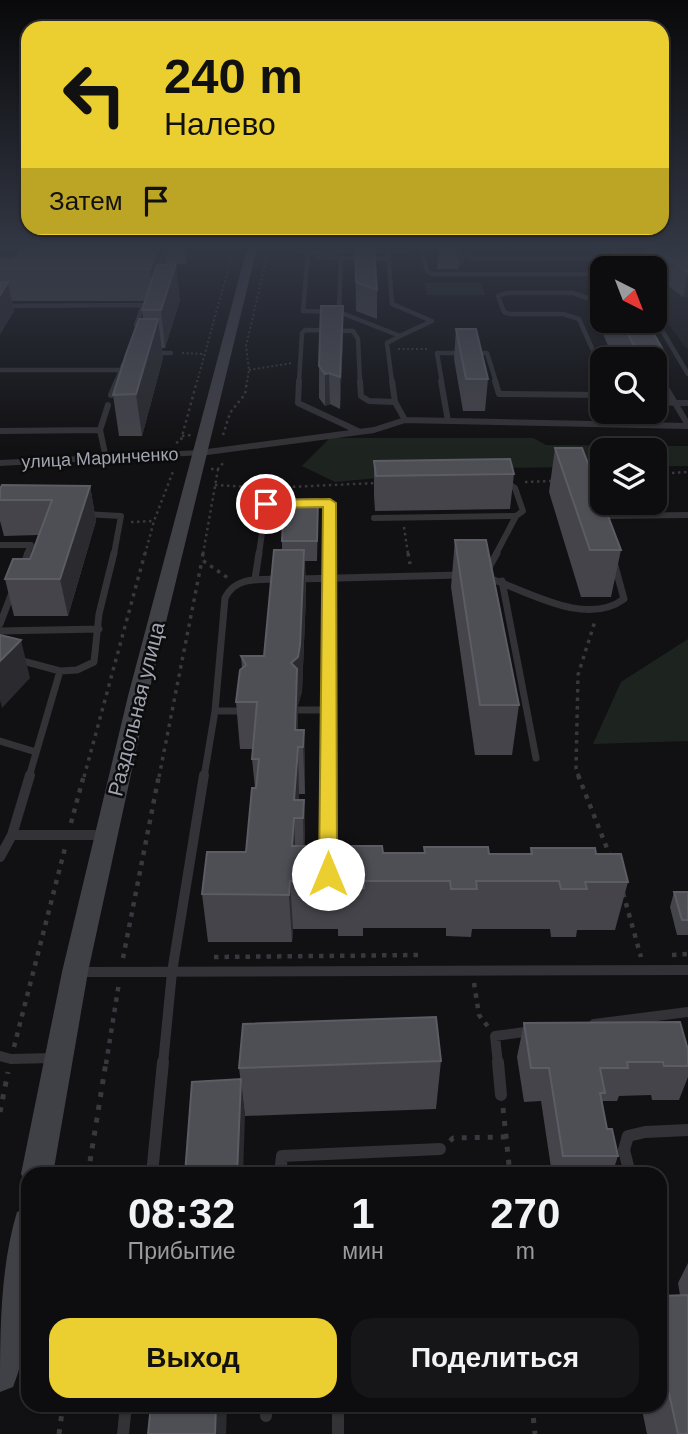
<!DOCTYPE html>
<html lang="ru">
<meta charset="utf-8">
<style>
:root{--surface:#0d0c0e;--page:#161517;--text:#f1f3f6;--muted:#9a9b9e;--line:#2d2c2e;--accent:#ebce2f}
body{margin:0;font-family:Helvetica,sans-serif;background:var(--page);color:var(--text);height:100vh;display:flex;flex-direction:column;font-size:26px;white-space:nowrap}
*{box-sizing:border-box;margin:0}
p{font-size:23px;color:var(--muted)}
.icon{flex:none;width:38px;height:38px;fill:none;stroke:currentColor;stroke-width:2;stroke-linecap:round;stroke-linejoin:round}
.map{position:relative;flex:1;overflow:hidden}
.drawer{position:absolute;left:21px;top:1167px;width:646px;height:245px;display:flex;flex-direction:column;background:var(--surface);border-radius:21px;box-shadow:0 2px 5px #0004,0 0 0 2px var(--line)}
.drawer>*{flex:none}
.guide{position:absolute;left:21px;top:21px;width:648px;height:214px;border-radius:21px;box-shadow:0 2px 5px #0004,0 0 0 2px var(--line);background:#ebce2f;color:#111;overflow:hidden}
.needle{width:46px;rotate:138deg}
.fabs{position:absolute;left:590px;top:256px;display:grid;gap:14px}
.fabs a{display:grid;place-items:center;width:77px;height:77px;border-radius:14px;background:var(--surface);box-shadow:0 2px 5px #0004,0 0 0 2px var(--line);font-size:35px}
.pin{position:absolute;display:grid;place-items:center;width:60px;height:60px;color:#fff;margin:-30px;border:4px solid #fff;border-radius:50%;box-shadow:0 2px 7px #0007}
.me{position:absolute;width:77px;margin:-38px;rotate:0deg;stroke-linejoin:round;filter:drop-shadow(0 0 5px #0008)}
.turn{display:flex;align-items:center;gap:24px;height:147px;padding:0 28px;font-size:32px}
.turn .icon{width:91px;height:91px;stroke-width:2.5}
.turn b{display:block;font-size:49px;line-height:60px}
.then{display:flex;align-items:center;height:66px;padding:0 28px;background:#0003;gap:14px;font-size:26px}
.eta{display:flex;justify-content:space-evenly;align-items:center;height:119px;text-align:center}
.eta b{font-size:42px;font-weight:800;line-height:49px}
.cta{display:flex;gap:14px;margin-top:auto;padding:14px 28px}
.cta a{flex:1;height:80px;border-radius:21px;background:var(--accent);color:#111;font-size:28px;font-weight:800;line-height:80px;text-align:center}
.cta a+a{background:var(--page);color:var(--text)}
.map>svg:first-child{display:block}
.built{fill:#1d1d1f}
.green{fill:#1d241f}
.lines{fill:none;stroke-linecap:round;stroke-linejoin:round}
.path-far4{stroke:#38383e;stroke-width:2;stroke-dasharray:2 2.5;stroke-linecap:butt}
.path-far3{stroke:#38383e;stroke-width:2.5;stroke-dasharray:2.5 3.5;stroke-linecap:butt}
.path-far2{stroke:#38383e;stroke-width:3.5;stroke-dasharray:3.5 5;stroke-linecap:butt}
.path-far1{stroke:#38383e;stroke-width:4.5;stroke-dasharray:4.5 6;stroke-linecap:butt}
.path{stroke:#38383e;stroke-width:5;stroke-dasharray:5 8;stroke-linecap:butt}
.lane-far4{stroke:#323237;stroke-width:4.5}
.lane-far3{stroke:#323237;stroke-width:6}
.lane-far2{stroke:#323237;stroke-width:7}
.lane-far1{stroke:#323237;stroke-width:10}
.lane{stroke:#323237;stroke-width:12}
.street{fill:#323237;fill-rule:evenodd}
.secondary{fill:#404047;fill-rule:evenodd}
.wall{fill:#44444a}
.shaded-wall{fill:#2b2b2f}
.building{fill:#4e4f55;stroke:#5b5c64;stroke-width:2}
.route{fill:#ebce2f;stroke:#99861f;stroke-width:2}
.labels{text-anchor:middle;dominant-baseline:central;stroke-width:5;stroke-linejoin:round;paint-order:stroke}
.far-street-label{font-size:18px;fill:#a2a4b2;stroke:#0c0c0d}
.street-label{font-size:21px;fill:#a2a4b2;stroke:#0c0c0d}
</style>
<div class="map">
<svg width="688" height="1434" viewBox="0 0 688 1434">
<rect width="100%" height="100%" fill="#111012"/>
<!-- built -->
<path class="built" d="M688,281V348H686L655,306L654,282Z"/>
<!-- green -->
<path class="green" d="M424,283H481L485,295H427Z
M330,438H533L546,445L688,446V466H655L654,450H602V467L487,468L335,482L302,466Z
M688,639V741L593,744L621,682Z"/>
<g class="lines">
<!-- path-far4 -->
<path class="path-far4" d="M398,349H429
M182,353L204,354
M249,370L292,363
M197,382L234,248
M247,382L249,370L246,346L269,248"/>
<!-- path-far3 -->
<path class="path-far3" d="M223,435L230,413L245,394L247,381
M182,436L191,435
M176,443L181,440L197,381
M211,469H218L224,462
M654,474L688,472
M591,478L602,477
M525,482L552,481
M215,485L267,488L377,483
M131,522L154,521
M404,527L408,554
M145,554L154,521L174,469
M203,554L218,469"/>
<!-- path-far2 -->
<path class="path-far2" d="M203,553L202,560L228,578
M408,553L410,564
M84,777L145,553
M159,777L202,560
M579,777L576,769L578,675L595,621"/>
<!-- path-far1 -->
<path class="path-far1" d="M578,775L610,856
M71,823L84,775
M623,893L641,957
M672,955L688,954
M214,957L420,955
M123,958L159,775
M474,983L479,1015L489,1028
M14,1047L65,848
M106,1064L119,983"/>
<!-- path -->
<path class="path" d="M503,1108L510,1174
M0,1112L8,1072
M450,1141L453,1138L506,1137
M88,1174L106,1062
M532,1405L535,1434
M59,1434L63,1405"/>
<!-- lane-far4 -->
<path class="lane-far4" d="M290,248L292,251L308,252L303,311L339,312L400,336L387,343L392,382
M427,248L421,250L427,271L432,274H602
M467,248L470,259L616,258
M612,248L621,268
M388,251L392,304L432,321L400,336
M308,252L404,251
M317,257L388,259
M0,259L24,258
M637,261H654
M602,303L573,293H506L498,296L504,312L510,314H563L579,319L602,371
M0,306L143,305L136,325
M339,312L341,258
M654,317L688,374
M153,353H171
M654,366L663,382
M0,370H121
M116,382L123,365
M299,382L302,333L305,330L353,331L358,339L360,382
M442,382L437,353H487L496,382"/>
<!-- lane-far3 -->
<path class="lane-far3" d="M299,381L298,403L358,431
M360,381L361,396L369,401L395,402
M392,381L395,402L405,420
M441,381L448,421
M495,381L499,394L602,395
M662,381L675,403H688
M111,395L117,381
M654,401L675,403L688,425
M100,430L108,405
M0,431L100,430L106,458
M200,453L374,430L405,420L688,426
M308,503H329V554
M84,514L121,516L114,554
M374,518L516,516
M604,526L607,516L688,515
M0,545H31L27,554
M259,554L266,504H292
M496,554L516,516L523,511L515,488L506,482"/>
<!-- lane-far2 -->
<path class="lane-far2" d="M22,568L28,553
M487,571L497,553
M486,577C526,590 585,628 624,599L614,562
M255,579L259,553
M298,579L460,575
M502,581L536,758
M0,624L13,590
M0,631L99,629
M0,655L60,671
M299,710H327L329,553
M327,710V777
M215,711H244
M0,741L36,752
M29,777L60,671L77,670L94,662L99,614L114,553
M204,777L215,711L225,598C235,576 260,580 281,579"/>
<!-- lane-far1 -->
<path class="lane-far1" d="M30,775L12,835H103
M327,775L328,857
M0,857L12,835
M78,972L688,970
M594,1024L688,1012
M0,1056L11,1059L53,1058
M163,1064L172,972L204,775
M498,1064L495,1036L532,1031"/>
<!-- lane -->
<path class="lane" d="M498,1062L501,1095
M152,1174L163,1062
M280,1174L282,1156L440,1149
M630,1174L624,1150L628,1136L645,1132L688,1130
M266,1405V1416
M338,1405V1434
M123,1434L126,1405"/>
<!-- street -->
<path class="street" d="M200,450L204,451V455L0,466V460Z"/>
<!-- secondary -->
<path class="secondary" d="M247,248H257L148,696L88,972L53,1174H28V1186L21,1174L62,972L128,696Z
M28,1207C28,1265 36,1331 13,1387L0,1392C0,1333 0,1268 17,1212Z"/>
</g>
<!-- wall -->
<path class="wall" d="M0,248L3,260H14L22,248H165L167,265L180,300L165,348H162L163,358L142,436H119L113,395L143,319L142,310L145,301H12L14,311L0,334Z
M166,248H190L186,264H167Z
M355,248L377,290V319L356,311Z
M438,248H466L465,259L458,269H437Z
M646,248H688V297H683L654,275V268H645L643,266Z
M595,269L602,271V320H646L662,348L654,383V359H614L590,305Z
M456,329L488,379L485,411H463L454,359Z
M343,336L340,409L330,404L325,406L319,398V366Z
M555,448L621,550L611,597H581L549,492Z
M374,461L514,474L510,509L375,511L374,495Z
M90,486L96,521L68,616H14L5,579L30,559L38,535L4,536L0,521V489Z
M318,519L317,561H305L306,595L302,691L298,705V730H304L305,778V794H299V800H304L305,846L383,853H424V847L489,854H530L531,848L596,854L628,882L615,930H577L576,937H551L550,929H472L471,937L446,936V928H363V936H338V929H293L292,942H208L202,894L246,852L255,788L252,759L253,749H240L236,702L242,668L241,656H264L282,550V541Z
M455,540L519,705L512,755H475L451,587Z
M674,892H688V935H677L670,907Z
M524,1023L688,1050V1077L679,1100H652L651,1095L619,1096L617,1101H603L602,1104L607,1129L618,1156L612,1174H552L541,1101L524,1102L517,1057Z
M441,1061L436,1109L245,1116L239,1068Z
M688,1263V1434H647L641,1405H660V1296L680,1295L678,1283Z"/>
<!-- shaded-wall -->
<path class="shaded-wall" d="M0,248L3,264L0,268Z
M158,248H165L167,265L154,301L150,269Z
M184,248H190L186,264Z
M459,248H466L465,259L458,269Z
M176,264L180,300L165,348L161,310Z
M688,273V297H683Z
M8,282L14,311L0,334V295Z
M343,306V336L340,409V377Z
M158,319L163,358L142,436L136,394Z
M329,373L330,404L325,406V374Z
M90,486L96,521L68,616L60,579Z
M304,550L306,595L302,691L298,705V747L299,794L298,818H295L291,663Z
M21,640L30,678L2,708L0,700V661Z
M304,730L305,778V794L303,747Z
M304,800L305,848L304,866L303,818Z
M294,818L296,866L292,846Z
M290,881L293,929L292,942L289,895Z
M241,1079L245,1116L243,1174H237Z
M216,1405H227L226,1434H215Z"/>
<!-- building -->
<path class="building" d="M22,248H158L150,269H0V263L2,260H14Z
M355,248H374L377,290L356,282Z
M654,248H688V273Z
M176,264L161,310H142L157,265Z
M595,269L602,271V282Z
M0,282H8L0,295Z
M321,306H343L340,377L329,373L325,374L319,366Z
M139,319H158L136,394L113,395L126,354Z
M621,320H646L662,348H635Z
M456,329H476L488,379H466Z
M555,448H582L621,550H590Z
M510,459L514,474L376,476L374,461Z
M2,485L90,486L60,579H5L13,559H30L52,500H0V489Z
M318,499L317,541H282L284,500Z
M455,540H486L519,705H480Z
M274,550H304L300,645L298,657L291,663L297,669L295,730H304L303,747H298L294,800H304L303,818H294L292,846H382L383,853H425L424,847H488L489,854H532L531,848H595L596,854H621L628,882H585L587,889H561L559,881H476L477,889H451L450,881H364V888H338V881H290L289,895L202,894L207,852H246L252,788H256L259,759H252L257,702H236L240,670L246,665L241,656H264Z
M0,635L21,640L0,661Z
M674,892H688V920H682Z
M436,1017L441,1061L239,1068L243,1024Z
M680,1022L688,1050V1066H664L663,1062H627L628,1068H600L605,1093H600L607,1129H612L618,1156H563L549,1068H531L524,1023Z
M241,1079L237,1174H185L192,1082Z
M688,1295V1434H678L660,1353V1296Z
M151,1405H216L215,1434H148Z"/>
<!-- sky -->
<linearGradient id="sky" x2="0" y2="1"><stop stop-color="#09090a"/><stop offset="0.55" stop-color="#323744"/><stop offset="1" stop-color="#323744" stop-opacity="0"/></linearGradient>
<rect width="688" height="449" fill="url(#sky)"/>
<!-- route -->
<path class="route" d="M330,499L336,503L337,874L335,879H322L319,874L323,507L266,508L260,504L266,500Z"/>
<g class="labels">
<!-- far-street labels -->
<g class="far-street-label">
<text transform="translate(100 458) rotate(-3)">улица Маринченко</text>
</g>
<!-- street labels -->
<g class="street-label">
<text transform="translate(136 709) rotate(-76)">Раздольная улица</text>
</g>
</g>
</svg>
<div class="fabs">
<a><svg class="needle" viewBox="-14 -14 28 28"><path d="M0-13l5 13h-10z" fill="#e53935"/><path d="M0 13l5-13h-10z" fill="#9a9b9e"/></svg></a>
<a><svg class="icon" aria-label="search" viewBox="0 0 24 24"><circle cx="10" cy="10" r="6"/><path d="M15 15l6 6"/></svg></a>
<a><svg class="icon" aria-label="layers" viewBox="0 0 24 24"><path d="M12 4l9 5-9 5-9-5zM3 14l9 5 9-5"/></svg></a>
</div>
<div class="pin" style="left:266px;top:504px;background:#d93025"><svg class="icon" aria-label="arrive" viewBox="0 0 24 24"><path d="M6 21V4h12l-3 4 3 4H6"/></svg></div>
<svg class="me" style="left:328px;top:874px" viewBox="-20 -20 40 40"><circle r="19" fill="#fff"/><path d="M0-13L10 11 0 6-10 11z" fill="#ebce2f"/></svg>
<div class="guide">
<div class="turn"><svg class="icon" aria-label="left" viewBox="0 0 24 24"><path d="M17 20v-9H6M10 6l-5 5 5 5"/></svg><div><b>240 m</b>Налево</div></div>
<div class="then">Затем<svg class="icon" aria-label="arrive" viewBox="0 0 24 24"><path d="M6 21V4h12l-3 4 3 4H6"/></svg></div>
</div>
<section class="drawer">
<div class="eta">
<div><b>08:32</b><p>Прибытие</p></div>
<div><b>1</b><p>мин</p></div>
<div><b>270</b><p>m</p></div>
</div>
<div class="cta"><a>Выход</a><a>Поделиться</a></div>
</section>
</div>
